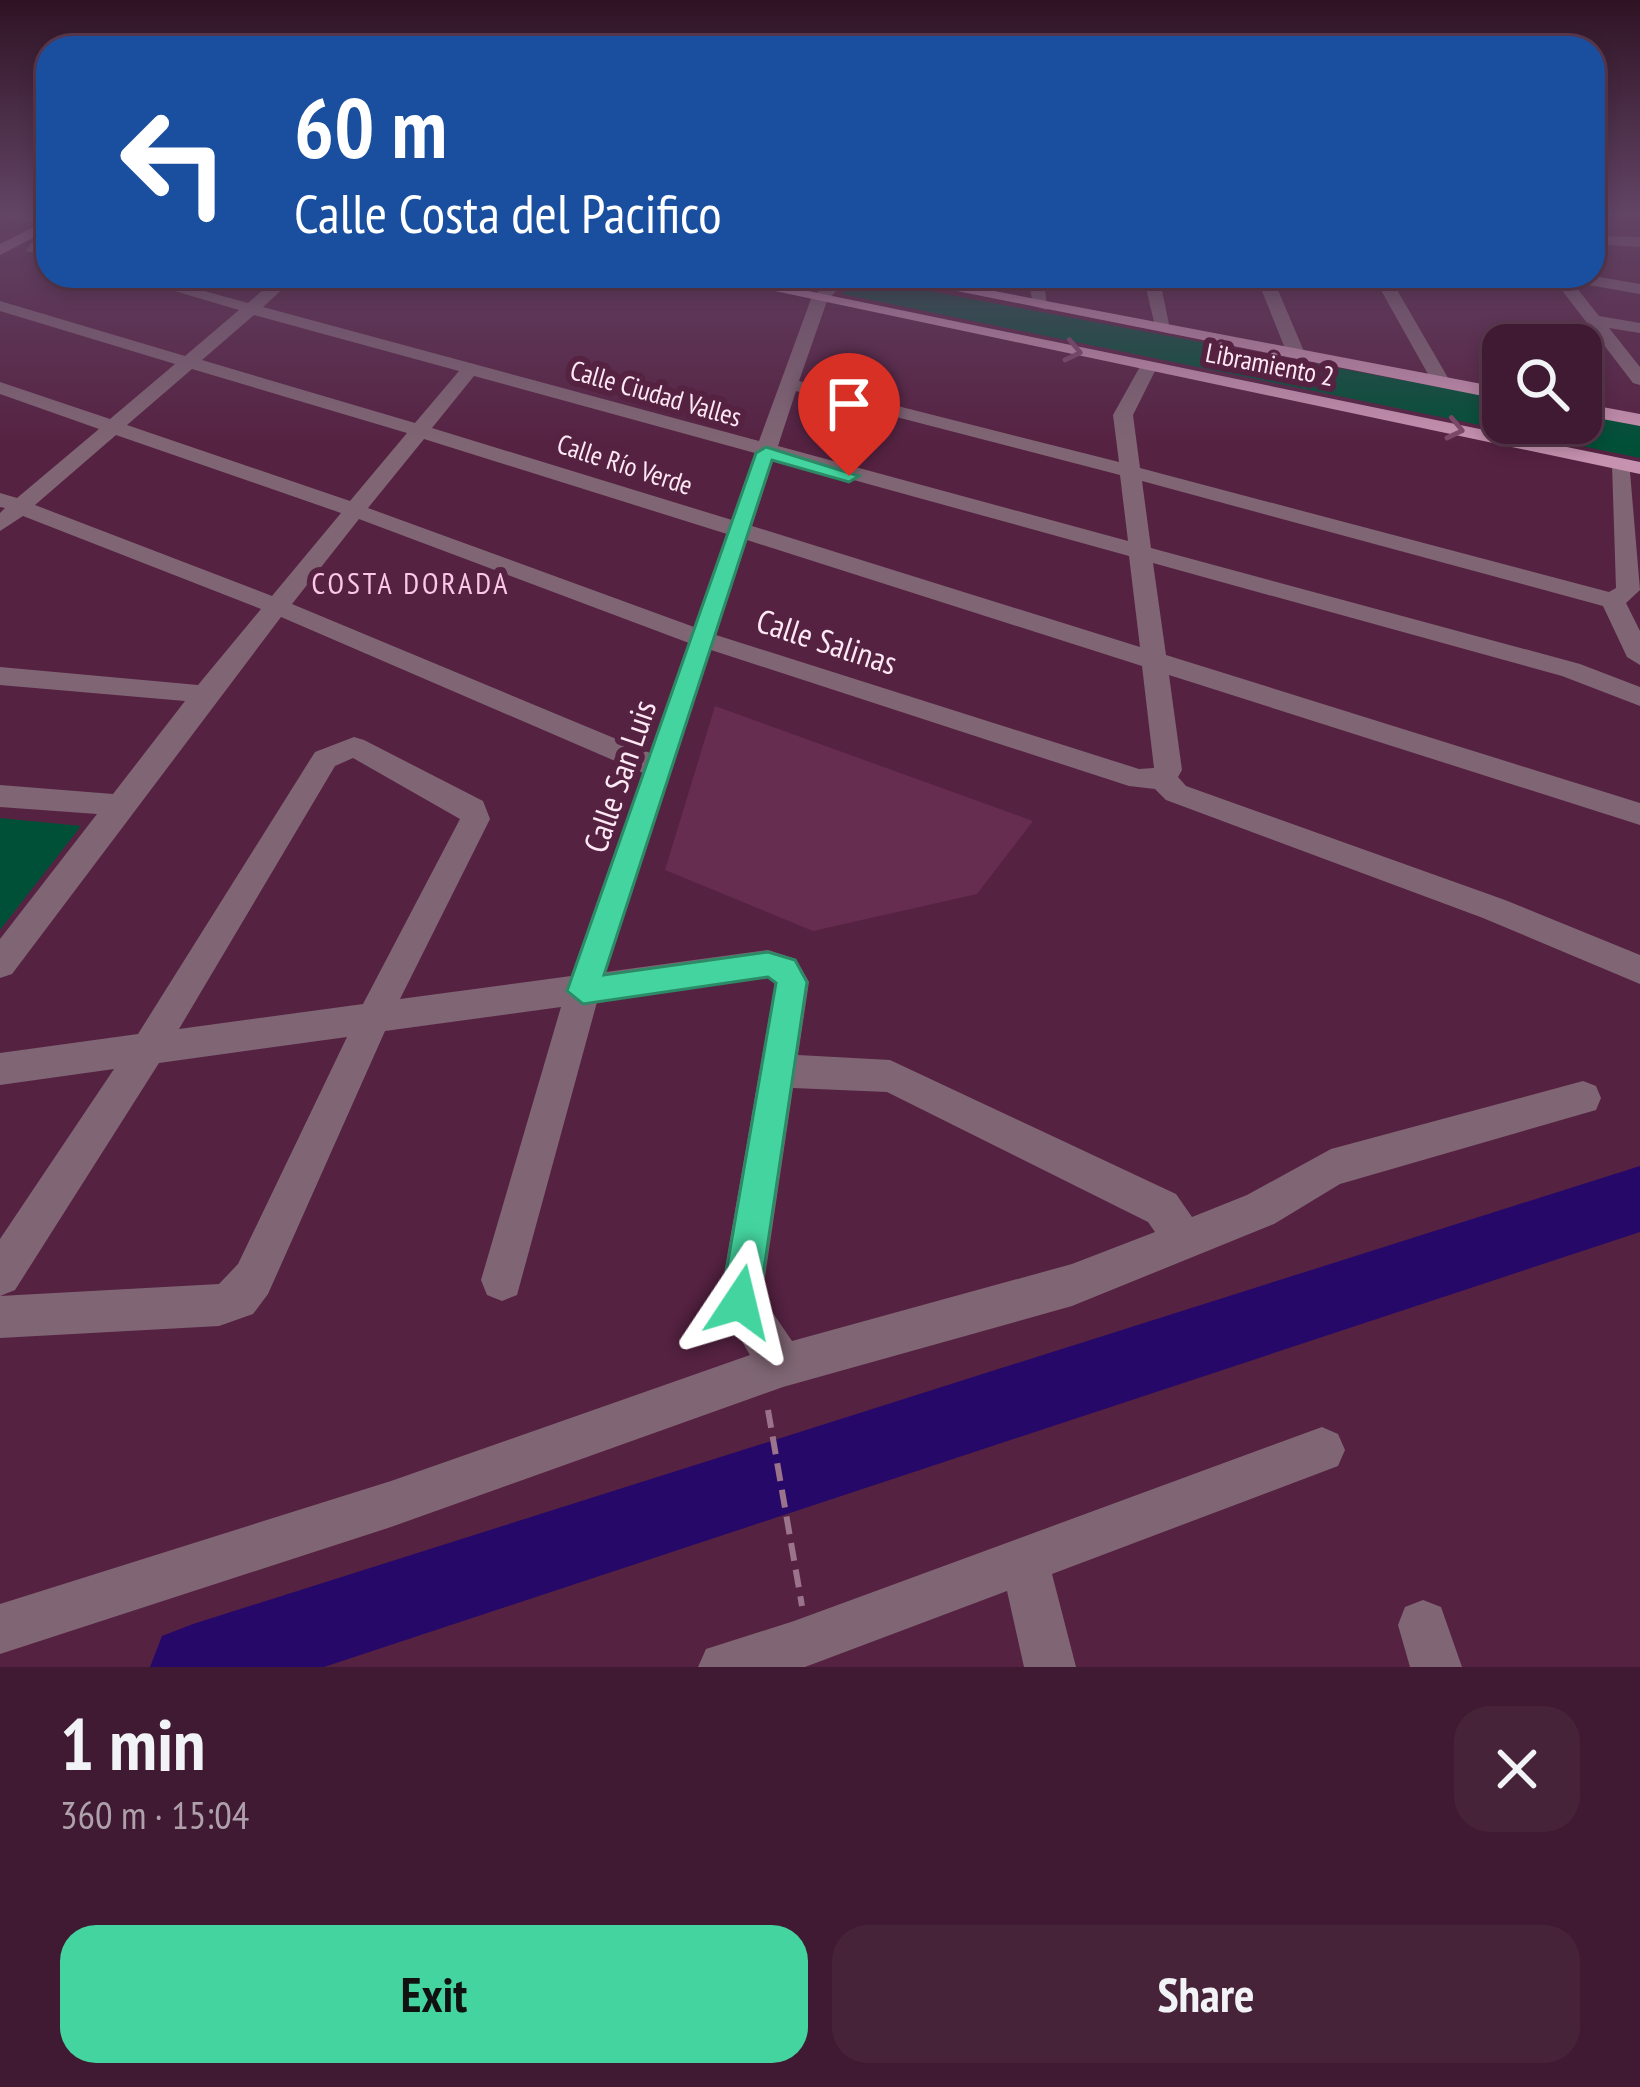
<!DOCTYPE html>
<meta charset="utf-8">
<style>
:root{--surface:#401a32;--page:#47233a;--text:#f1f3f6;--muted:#aea1ac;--line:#59384d;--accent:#44d49f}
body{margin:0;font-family:"PT Sans Narrow",sans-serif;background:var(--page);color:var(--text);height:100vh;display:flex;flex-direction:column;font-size:45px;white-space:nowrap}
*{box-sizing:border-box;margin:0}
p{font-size:39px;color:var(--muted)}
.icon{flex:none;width:66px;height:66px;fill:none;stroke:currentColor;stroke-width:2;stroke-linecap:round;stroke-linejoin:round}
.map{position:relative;height:1667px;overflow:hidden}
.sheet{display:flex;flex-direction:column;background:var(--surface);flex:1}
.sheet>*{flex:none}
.hud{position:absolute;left:36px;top:36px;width:1569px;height:252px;border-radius:36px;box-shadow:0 6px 18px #0003,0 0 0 3px var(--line);background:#1a4fa0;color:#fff;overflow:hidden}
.buttons{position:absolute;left:1482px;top:324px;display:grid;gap:24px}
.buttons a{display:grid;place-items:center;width:120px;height:120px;border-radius:24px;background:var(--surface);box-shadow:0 6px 18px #0003,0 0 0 3px var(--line);font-size:60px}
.pin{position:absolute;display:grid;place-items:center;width:102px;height:102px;color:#fff;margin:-123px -51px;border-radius:50% 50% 50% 0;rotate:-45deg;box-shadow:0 0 12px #0007}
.pin .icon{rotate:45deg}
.me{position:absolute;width:132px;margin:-66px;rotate:10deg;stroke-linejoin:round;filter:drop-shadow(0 0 9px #0008)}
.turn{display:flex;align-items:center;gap:42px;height:252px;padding:0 60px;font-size:54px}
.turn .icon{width:156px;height:156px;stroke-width:2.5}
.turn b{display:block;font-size:84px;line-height:102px}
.round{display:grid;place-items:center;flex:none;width:126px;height:126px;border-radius:36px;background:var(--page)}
.overview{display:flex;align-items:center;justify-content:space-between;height:204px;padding:0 60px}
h1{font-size:72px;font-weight:800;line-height:90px}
.cta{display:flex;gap:24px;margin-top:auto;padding:24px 60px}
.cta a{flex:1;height:138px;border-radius:36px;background:var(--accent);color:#111;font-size:48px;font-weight:800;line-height:138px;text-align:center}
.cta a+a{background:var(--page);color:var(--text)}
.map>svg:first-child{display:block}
.built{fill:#662d50}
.green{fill:#005037}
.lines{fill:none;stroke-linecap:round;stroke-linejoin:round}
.river{fill:#260869;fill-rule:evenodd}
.path{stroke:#9b738b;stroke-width:6;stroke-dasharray:18 9;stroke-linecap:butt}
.minor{fill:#806674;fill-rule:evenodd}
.secondary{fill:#a87f96;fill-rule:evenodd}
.primary{fill:#c792b0;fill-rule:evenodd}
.oneway{stroke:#7e4968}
.route{fill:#44d49f;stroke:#2c8a67;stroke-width:3}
.labels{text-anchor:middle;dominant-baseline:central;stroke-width:12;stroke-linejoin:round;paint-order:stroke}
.far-street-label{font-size:27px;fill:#fde8f3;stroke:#562242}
.far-neighbourhood-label{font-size:30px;letter-spacing:3px;fill:#fdc8e5;stroke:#562242}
.street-label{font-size:33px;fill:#fde8f3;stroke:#562242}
</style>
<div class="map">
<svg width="1640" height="1667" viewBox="0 0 1640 1667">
<rect width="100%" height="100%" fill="#562242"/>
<!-- built -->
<path class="built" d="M715,706L1033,821L977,894L813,931L665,870Z"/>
<!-- green -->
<path class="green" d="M860,278L1503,399V423H1581V414L1640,426V458L842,294Z
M0,818L81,826L0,930Z"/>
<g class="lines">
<!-- river -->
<path class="river" d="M1640,1166V1232L324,1667H150L162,1636L193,1624Z"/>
<!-- path -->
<path class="path" d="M768,1410L802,1606"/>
<!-- minor -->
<path class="minor" d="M0,212L48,216V224L0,217Z
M1593,236L1640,237V247L1593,244Z
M31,243L48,247V257L26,251Z
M124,276H150L248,303L279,276H297L263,307L759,441L811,299L833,276H850L827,301L799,381L1119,462L1113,415L1142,363H1154L1157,367L1133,415L1140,468L1609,592L1616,588L1612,464L1629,460L1640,590L1626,603L1640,631V665L1627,657L1603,606L1142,481L1151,548L1580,664L1640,687V706L1562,676L1153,563L1166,655L1640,803V825L1169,675L1182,770L1178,777L1186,786L1505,900L1640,955V984L1483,918L1166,800L1155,789L1129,786L711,650L606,972L768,950L796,959L809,982L798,1055L890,1060L1176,1194L1192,1217L1247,1195L1331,1149L1583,1081L1596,1086L1601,1098L1596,1110L1340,1184L1274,1224L1072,1306L783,1387L391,1527L0,1654V1604L391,1481L750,1355L719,1302L775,983L768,978L597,1002L517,1295L502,1301L487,1295L481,1280L561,1007L385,1031L268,1294L253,1314L219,1326L0,1338V1296L219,1284L238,1264L347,1037L159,1063L15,1290L0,1296V1239L114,1069L0,1085V1053L138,1034L315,752L354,737L364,740L483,801L490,819L400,999L571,976L643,773L281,617L12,974L0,978V939L97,814L0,807V785L113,794L185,701L0,685V667L198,685L261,609L23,516L0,531V513L5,508L0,507V493L17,498L99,429L0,394V382L110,419L175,364L0,311V301L185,356L239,310ZM254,315L459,371L415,423L202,360ZM192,369L407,433L350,501L127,425ZM474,376L755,453L732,520L432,428ZM796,391L1120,475L1128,541L778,446ZM116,435L341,513L272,596L35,505ZM424,439L727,534L694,627L368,508ZM774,458L1129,556L1140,647L752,526ZM359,519L689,643L650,753L292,604ZM747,540L1142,666L1154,768L1139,769L716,635ZM353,758L460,819L363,1004L179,1029L335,766ZM793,1088L887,1092L1148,1222L1155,1232L1072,1264L792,1341L762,1297Z
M1028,276H1044L1047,310L1033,306Z
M1143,276H1159L1171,334L1156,330Z
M1256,276H1272L1306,356L1303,360L1288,356Z
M1373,276H1389L1451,383L1449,387L1433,383Z
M1551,276H1593L1640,284V294L1572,282L1599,316L1640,323V333L1609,328L1640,367V385L1633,383Z
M1322,1427L1338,1434L1345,1450L1338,1466L1052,1574L1076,1667H1024L1007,1591L805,1667H698L706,1649L794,1621Z
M1423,1600L1441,1607L1462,1667H1410L1398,1625L1405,1607Z"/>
<!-- secondary -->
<path class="secondary" d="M48,220V230L0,255V244Z"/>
<!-- primary -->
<path class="primary" d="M704,276H735L1640,462V474Z
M882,276H915L1503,388V400Z
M1581,403L1640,414V426L1581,415Z"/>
</g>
<!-- one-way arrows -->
<defs><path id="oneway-chevron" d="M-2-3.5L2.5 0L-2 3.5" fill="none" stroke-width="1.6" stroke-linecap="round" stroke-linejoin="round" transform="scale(3)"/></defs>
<g class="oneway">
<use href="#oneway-chevron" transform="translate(1073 351) rotate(12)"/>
<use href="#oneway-chevron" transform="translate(1455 429) rotate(12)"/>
</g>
<!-- sky -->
<linearGradient id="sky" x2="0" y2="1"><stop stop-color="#2f1324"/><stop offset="0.48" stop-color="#624465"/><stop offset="1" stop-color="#624465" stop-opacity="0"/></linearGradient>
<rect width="1640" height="445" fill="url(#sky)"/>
<!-- route -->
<path class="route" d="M766,447L859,476L849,482L772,460L604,975L768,952L795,960L807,982L759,1302L753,1315L740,1321L726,1315L721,1302L776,983L768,977L583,1004L567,991L756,453Z"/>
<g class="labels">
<!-- far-street labels -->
<g class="far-street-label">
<text transform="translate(1270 364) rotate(11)">Libramiento 2</text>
<text transform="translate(656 393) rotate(16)">Calle Ciudad Valles</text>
<text transform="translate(625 464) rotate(18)">Calle Río Verde</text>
</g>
<!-- far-neighbourhood labels -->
<g class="far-neighbourhood-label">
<text x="411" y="582">COSTA DORADA</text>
</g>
<!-- street labels -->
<g class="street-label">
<text transform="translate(827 641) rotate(18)">Calle Salinas</text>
<text transform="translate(619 776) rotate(-71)">Calle San Luis</text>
</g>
</g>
</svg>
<div class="buttons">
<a><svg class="icon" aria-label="search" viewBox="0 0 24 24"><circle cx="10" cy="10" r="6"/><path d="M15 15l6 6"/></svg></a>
</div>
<div class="pin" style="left:849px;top:476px;background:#d93025"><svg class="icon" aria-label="arrive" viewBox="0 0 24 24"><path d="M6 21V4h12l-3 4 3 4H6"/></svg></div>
<svg class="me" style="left:740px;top:1302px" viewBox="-20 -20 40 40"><path d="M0-17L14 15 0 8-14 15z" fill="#44d49f" stroke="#fff" stroke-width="4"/></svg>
<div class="hud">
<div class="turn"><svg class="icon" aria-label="left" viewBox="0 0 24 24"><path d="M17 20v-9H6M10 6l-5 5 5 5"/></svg><div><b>60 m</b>Calle Costa del Pacifico</div></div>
</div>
</div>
<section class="sheet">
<div class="overview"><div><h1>1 min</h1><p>360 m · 15:04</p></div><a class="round"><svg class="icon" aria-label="close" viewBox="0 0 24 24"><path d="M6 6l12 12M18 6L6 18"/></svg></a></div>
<div class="cta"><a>Exit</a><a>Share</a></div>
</section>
